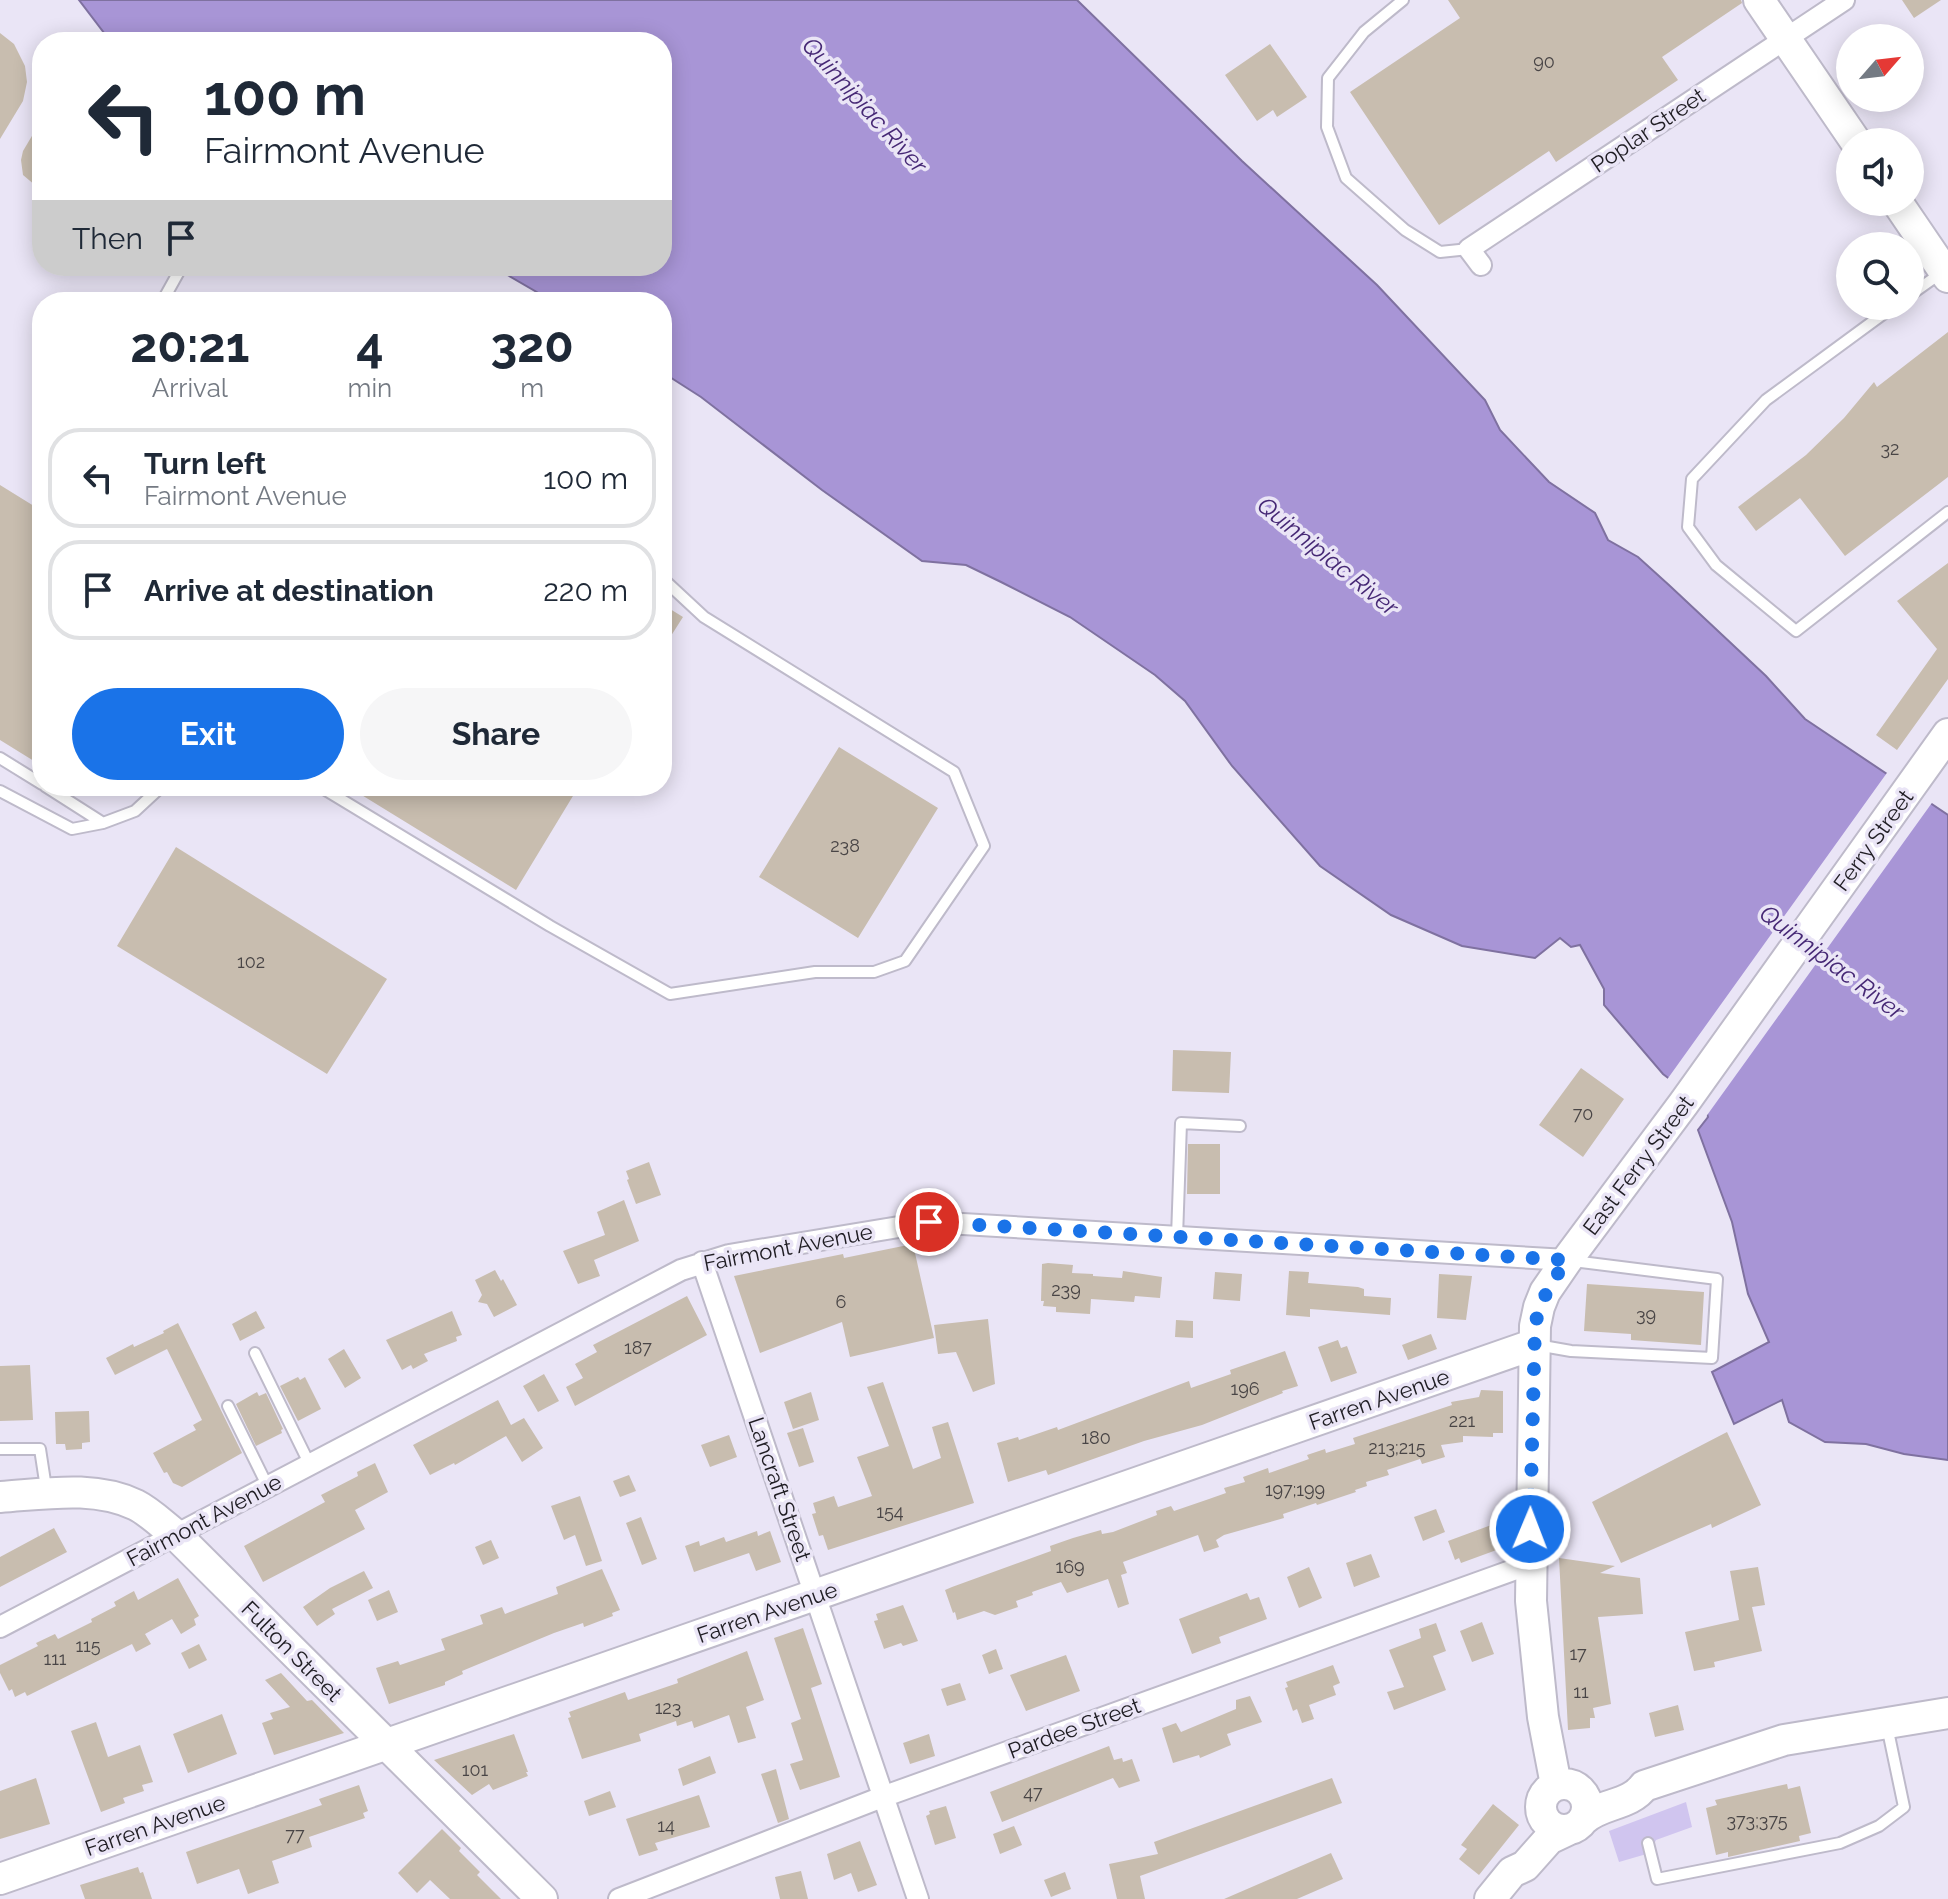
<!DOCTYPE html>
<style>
:root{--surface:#fff;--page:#f6f6f7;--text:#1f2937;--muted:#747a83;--line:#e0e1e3;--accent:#1a73e8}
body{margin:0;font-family:Raleway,sans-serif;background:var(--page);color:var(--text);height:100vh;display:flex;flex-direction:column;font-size:30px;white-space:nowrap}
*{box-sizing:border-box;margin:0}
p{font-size:26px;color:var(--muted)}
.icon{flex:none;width:44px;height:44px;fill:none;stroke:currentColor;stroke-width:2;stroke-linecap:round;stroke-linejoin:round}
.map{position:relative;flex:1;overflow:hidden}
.drawer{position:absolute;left:32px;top:292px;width:640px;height:504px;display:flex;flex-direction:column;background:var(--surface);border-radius:32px;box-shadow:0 4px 20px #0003}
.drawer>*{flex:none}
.top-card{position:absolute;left:32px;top:32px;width:640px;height:244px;border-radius:32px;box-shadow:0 4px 20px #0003;background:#fff;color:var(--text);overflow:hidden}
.needle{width:52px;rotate:62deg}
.buttons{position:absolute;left:1836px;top:24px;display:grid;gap:16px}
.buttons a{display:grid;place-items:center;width:88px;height:88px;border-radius:50%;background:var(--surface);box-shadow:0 4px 20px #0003;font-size:40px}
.pin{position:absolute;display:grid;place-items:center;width:68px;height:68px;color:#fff;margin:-34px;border:4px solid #fff;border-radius:50%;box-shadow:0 2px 8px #0007}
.me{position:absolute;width:88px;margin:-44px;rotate:1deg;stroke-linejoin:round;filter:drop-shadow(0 0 6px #0008)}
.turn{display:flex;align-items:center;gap:28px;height:168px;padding:0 40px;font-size:36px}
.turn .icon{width:104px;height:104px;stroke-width:2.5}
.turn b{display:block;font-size:56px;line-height:68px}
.then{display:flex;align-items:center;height:76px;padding:0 40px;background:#0003;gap:16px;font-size:30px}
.eta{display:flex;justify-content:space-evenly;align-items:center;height:136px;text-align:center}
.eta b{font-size:48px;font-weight:700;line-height:56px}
.cta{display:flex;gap:16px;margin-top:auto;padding:16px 40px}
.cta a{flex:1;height:92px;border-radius:48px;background:var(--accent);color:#fff;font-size:32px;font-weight:700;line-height:92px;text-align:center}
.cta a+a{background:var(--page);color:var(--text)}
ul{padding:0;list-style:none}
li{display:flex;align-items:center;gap:24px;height:100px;margin:0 16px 12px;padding:0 24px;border:4px solid var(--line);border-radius:32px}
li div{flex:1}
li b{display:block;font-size:30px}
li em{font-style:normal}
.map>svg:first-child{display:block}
.green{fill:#d0c5ef}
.water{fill:#a895d6;stroke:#7f71a0;stroke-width:2}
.pier{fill:#eae5f6}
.building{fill:#c8bdaf}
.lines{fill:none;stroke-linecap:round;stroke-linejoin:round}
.lane-casing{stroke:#bebaca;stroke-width:14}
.street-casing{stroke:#bebaca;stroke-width:24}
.secondary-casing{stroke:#bebaca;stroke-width:34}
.lane{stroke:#fff;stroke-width:10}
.street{stroke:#fff;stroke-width:20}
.secondary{stroke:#fff;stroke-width:30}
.route{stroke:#1a73e8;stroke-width:14;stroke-dasharray:0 25.2}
.labels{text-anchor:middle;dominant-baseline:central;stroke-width:7;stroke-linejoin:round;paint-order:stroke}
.number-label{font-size:18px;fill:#494546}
.street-label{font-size:22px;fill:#1f1d23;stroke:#eae5f6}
.water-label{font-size:24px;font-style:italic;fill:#462875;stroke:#eae5f6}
</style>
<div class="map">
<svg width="1948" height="1899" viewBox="0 0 1948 1899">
<rect width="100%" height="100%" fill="#eae5f6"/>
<!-- green -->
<path class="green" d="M1686,1802L1692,1827L1656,1840L1650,1853L1619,1862L1609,1831Z"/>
<!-- water -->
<path class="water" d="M79,0H1077L1242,161L1377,285L1485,400L1500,430L1549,482L1595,513L1608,540L1638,557L1670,586L1766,676L1805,719L1948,815V1460L1904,1454L1866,1444L1825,1442L1789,1422L1782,1400L1734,1424L1712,1372L1769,1342L1748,1294L1732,1222L1698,1130L1708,1117L1705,1106L1663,1074L1604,1005V989L1580,945L1571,947L1560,938L1535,958L1462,946L1391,915L1320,866L1232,766L1185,701L1155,675L1070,617L1001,582L966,565L922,561L822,490L701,397L662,372V302H554L492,266H662V42H111Z"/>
<!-- pier -->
<path class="pier" d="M1889,770L1934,800L1705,1118L1701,1108L1666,1081Z"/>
<!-- building -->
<path class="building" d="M1448,0H1741L1742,3L1662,57L1678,80L1556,162L1549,151L1439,225L1350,92L1460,18Z
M1902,0H1941L1914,18Z
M0,33L14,44L25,66L27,82L23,101L0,139Z
M1270,44L1307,97L1277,117L1273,110L1257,121L1225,75Z
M42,119V191L23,175L21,160L23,151Z
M1948,332V477L1845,556L1800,498L1756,531L1738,507L1806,455L1844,418L1874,382L1877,387Z
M0,485L42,511V766L0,740Z
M1948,563V679L1897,750L1876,735L1937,649L1897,601Z
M662,604L683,617L662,650Z
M839,747L938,808L858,938L759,877Z
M347,786H579L516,890Z
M176,847L387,979L327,1074L117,946Z
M1173,1050L1231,1052L1229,1093L1172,1091Z
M1581,1068L1624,1099L1583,1157L1539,1125Z
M1188,1144H1220V1194H1187Z
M649,1162L661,1195L636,1204L627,1180L629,1179L626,1171Z
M624,1200L639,1241L594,1260L600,1276L578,1284L563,1251L605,1235L597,1212Z
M913,1244L934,1338L850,1357L842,1322L760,1353L734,1276L843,1254L844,1258Z
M1048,1263L1073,1265L1072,1273L1093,1274V1276L1122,1278L1123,1271L1162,1277L1160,1298L1135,1296L1134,1302L1091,1299L1090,1314L1056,1312V1307L1043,1306L1044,1301H1041L1042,1264Z
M495,1270L501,1281L503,1279L517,1305L494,1317L487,1304L478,1302L482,1295L475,1280Z
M1289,1271L1309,1272L1308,1283L1358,1287L1364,1289V1296L1391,1298L1390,1315L1310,1309V1317L1286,1315Z
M1215,1272L1242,1274L1240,1301L1213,1299Z
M1439,1274L1472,1276L1466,1320L1437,1318Z
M1587,1284L1704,1292L1701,1345L1631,1340V1334L1584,1331Z
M687,1296L707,1335L575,1406L566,1387L583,1378L575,1364L597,1352L593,1345Z
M256,1311L265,1328L240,1341L232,1324Z
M452,1311L462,1335L456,1337L457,1341L424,1354L428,1361L413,1369L411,1365L402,1370L386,1340Z
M988,1319L995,1384L973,1392L956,1352L938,1354L934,1325Z
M1176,1320L1193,1321V1338L1175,1337Z
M178,1323L242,1453L182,1487L173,1483L167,1472L164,1473L153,1453L196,1430L193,1425L202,1420L167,1349L115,1375L106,1358L133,1344L134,1347L164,1333L163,1331Z
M1431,1334L1437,1349L1408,1360L1402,1345Z
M1338,1340L1341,1348L1347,1346L1357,1373L1331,1382L1318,1347Z
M344,1349L361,1378L345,1388L328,1359Z
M1285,1351L1298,1386L1282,1391L1283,1393L1202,1425L1144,1441L1048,1475L1046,1470L1008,1482L997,1443L1018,1437L1019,1440L1057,1427L1058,1430L1189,1381L1191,1388L1231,1374L1230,1370Z
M30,1365L33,1420L0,1421V1366Z
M544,1374L559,1401L538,1412L523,1386Z
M298,1377L300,1380L305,1377L321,1409L298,1421L280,1386Z
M883,1382L913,1469L941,1458L932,1427L948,1422L974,1503L828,1550L823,1535L819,1536L812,1514L816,1513L813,1503L834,1496L838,1507L872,1496L857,1457L889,1446L867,1387Z
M1481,1390L1503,1391V1433H1493V1437L1463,1436V1442L1441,1445L1445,1457L1422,1464L1420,1459L1387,1470L1389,1475L1366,1482L1367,1486L1355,1490L1356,1492L1317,1505L1316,1503L1283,1514L1284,1518L1224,1535L1216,1540L1219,1547L1204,1552L1198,1535L1123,1562L1127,1573L1121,1575L1129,1604L1118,1608L1108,1579L1067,1593L1061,1582L1032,1592L1033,1595L1016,1601L1018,1607L995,1615L984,1611L957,1620L955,1612L953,1613L945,1590L952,1587L1051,1551L1050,1546L1073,1538L1101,1530L1102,1534L1113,1532L1157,1515L1156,1511L1171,1506L1174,1511L1209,1499L1226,1493L1224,1488L1245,1482L1243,1477L1268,1468L1269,1473L1309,1459L1307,1455L1325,1449L1326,1453L1355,1444L1353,1438L1452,1405L1451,1402L1479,1397Z
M257,1392L259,1396L266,1393L283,1429L281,1430L282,1433L256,1446L236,1404Z
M811,1392L819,1420L793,1429L784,1402Z
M498,1400L511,1425L524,1418L543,1448L522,1462L506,1436L455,1465L454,1463L430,1475L413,1445Z
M89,1411L90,1442L82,1443V1449L66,1450L65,1444H56L55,1412Z
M803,1428L814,1462L799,1467L787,1433Z
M1727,1432L1761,1505L1712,1528L1711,1524L1621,1563L1592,1502Z
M729,1435L737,1457L710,1467L701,1445Z
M375,1463L388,1492L355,1510L365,1529L263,1582L244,1546L325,1502L321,1495L358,1476L357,1472Z
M629,1475L636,1491L620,1497L613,1481Z
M580,1496L602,1561L586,1566L575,1535L564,1540L551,1506Z
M1436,1509L1445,1532L1423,1541L1414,1517Z
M641,1517L657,1559L642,1565L626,1523Z
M1494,1524L1502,1548L1461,1563L1459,1558L1455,1560L1448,1541Z
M54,1528L67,1552L0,1587V1557Z
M757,1531L758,1536L770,1531L781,1562L756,1571L749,1553L694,1572L685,1546L699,1541L700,1546L724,1537L726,1542Z
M491,1540L499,1558L483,1565L475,1547Z
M1371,1554L1380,1577L1354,1587L1346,1563Z
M1559,1558L1615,1566L1600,1573L1640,1578L1643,1614L1598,1617L1611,1704L1593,1708L1595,1718H1590V1728L1568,1730Z
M1309,1567L1322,1598L1299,1608L1287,1577Z
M1758,1567L1765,1605L1752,1607L1762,1651L1714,1662L1715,1667L1694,1671L1685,1632L1739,1620L1730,1571Z
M602,1569L620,1610L612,1613L613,1616L584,1627L583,1623L554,1633L474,1666L462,1671L463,1674L445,1682V1685L389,1704L376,1668L398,1661L400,1665L445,1650L441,1639L483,1624L480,1615L502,1607L505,1614L558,1594L556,1587Z
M364,1571L373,1588L332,1609L335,1614L317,1626L303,1607L330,1588Z
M178,1578L199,1616L194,1619L196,1625L181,1634L172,1619L145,1634L151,1644L136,1652L132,1644L27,1696L25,1692L15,1697L12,1689L9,1691L0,1673V1665L38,1646L36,1643L55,1634L58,1639L92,1622L91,1619L116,1606L114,1602L134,1591L138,1600Z
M389,1590L398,1612L377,1621L368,1600Z
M1247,1593L1250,1600L1259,1597L1267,1619L1219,1637L1221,1643L1192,1654L1179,1619Z
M903,1605L918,1641L903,1646L901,1643L884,1649L874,1621L878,1620L876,1614Z
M1482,1622L1494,1654L1472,1662L1460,1631Z
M1436,1623L1446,1651L1433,1656L1446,1690L1394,1710L1387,1692L1404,1687L1389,1650L1421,1638L1419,1629Z
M803,1628L822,1684L811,1688L840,1777L800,1790L790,1764L803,1760L791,1723L801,1719L774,1638Z
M199,1644L207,1660L189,1669L181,1653Z
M996,1649L1003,1669L989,1674L982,1655Z
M747,1651L764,1700L746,1707L756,1738L738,1743L729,1715L694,1728L692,1721L677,1726L676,1721L639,1734L641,1741L582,1759L568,1718L571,1717L569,1712L625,1692L628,1700L678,1683L677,1679Z
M1066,1655L1080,1691L1026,1711L1010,1675Z
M1333,1665L1340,1683L1333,1686L1336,1695L1309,1705L1314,1719L1302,1723L1297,1709L1293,1711L1285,1688L1288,1687L1286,1682Z
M281,1673L307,1701L312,1700L344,1733L274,1755L262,1723L273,1719L270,1713L290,1707L265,1680Z
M960,1683L966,1700L947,1706L941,1689Z
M1250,1696L1262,1722L1227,1734L1231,1745L1200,1758L1199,1755L1173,1763L1162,1728L1176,1723L1181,1732L1236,1709V1700Z
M1678,1705L1684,1730L1655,1737L1649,1713Z
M222,1714L237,1754L188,1773L173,1734Z
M96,1722L108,1757L140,1745L153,1782L142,1785L144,1791L123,1798L125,1803L101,1812L71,1731Z
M514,1734L528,1772H526L528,1776L493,1790L489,1784L472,1795L434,1760Z
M929,1734L935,1756L910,1764L903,1743Z
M1109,1746L1114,1760L1122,1758L1123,1762L1132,1759L1140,1781L1119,1788L1113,1778L1002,1822L990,1792Z
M710,1756L716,1773L683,1786L678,1769Z
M776,1769L789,1819L778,1823L761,1774Z
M36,1778L50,1824L0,1839V1791Z
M1332,1778L1342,1803L1140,1876L1145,1899H1117L1109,1864L1158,1854L1154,1842Z
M1787,1784L1788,1789L1800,1786L1811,1833L1799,1836L1800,1841L1728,1857V1852L1716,1855L1706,1808L1717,1805L1715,1800Z
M359,1785L368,1811L363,1813L365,1818L309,1837L312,1847L272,1861L279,1883L248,1894L239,1869L197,1884L186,1852L322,1805L319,1799Z
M610,1791L616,1807L589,1816L584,1801Z
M699,1795L710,1827L655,1843L658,1850L639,1856L626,1819Z
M1493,1804L1519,1825L1479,1875L1459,1859L1467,1849L1461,1845Z
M946,1806L956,1838L935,1845L926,1816L930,1814L929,1811Z
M1014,1826L1022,1845L1000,1854L993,1834Z
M442,1829L461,1848L459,1851L480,1872L477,1875L501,1899H450L430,1880L417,1893L398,1873Z
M860,1841L877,1885L858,1892L851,1873L834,1880L827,1854Z
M1331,1853L1343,1879L1297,1899H1224Z
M138,1867L140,1873L143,1872L152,1899H85L80,1885Z
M801,1871L808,1899H780L775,1877Z
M1065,1872L1071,1889L1051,1897L1044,1880Z"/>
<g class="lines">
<!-- lane casing -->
<g class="lane-casing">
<path id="lane" d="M1403,0L1364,32L1328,78L1327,127L1346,178L1405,230L1440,252L1469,249
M1910,295L1941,273
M162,302L182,266
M1894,306L1766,400L1692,479L1688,527L1716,565L1796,631L1948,512
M0,758L42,784
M45,786L103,823
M319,786L550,926L670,994L815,972H874L905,961L984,846L954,772L704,617L662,578
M0,791L72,829L103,823L135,811L162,786
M1177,1237L1181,1123L1240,1126
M1537,1345L1571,1351L1712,1358L1717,1279L1573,1261
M255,1353L310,1465
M228,1406L268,1487
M1,1449H40L46,1488
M1648,1843L1657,1879L1840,1843L1879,1826L1904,1807L1887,1726"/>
</g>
<!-- street casing -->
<g class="street-casing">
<path id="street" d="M1481,265L1469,249L1844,0
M702,1262L918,1899
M0,1627L681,1270L729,1255L929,1222L1567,1260
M619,1899L885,1796L1530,1564"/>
</g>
<!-- secondary casing -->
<g class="secondary-casing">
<path id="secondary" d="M1759,0L1856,142
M1897,202L1948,277
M0,1497C45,1494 94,1485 136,1505C150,1512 164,1526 176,1535L542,1899
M1541 1807a23 23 0 1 1 46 0a23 23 0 1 1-46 0Z
M1556,1785L1543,1717L1531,1601L1535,1326L1539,1307L1545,1292L1567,1260L1684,1103L1948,734
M1583,1820C1600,1803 1630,1806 1644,1786L1784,1740L1948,1713
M0,1879L1535,1344
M1490,1899L1512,1872L1525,1866L1549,1839L1568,1830"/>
</g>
<!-- lane -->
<use href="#lane" class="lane"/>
<!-- street -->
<use href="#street" class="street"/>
<!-- secondary -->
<use href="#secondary" class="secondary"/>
</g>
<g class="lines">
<!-- route -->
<path class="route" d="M929,1222L1567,1260C1552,1282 1540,1300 1535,1326L1530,1529"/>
</g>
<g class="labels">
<!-- number labels -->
<g class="number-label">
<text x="1544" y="61">90</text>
<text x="1890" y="448">32</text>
<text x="845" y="845">238</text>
<text x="251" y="961">102</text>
<text x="1583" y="1113">70</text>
<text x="1066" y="1289">239</text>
<text x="841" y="1301">6</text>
<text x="1646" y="1314">39</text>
<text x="638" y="1347">187</text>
<text x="1245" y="1388">196</text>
<text x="1462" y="1420">221</text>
<text x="1096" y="1437">180</text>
<text x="1397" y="1447">213;215</text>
<text x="1295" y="1489">197;199</text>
<text x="890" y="1511">154</text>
<text x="1070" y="1566">169</text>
<text x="88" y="1645">115</text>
<text x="1578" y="1653">17</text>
<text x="55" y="1658">111</text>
<text x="1581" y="1691">11</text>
<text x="668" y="1707">123</text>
<text x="475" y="1769">101</text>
<text x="1033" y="1792">47</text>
<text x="1757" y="1820">373;375</text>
<text x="666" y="1825">14</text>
<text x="295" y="1834">77</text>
</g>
<!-- street labels -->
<g class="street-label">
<text transform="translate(1648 130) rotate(-34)">Poplar Street</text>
<text transform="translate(1873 840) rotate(-54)">Ferry Street</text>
<text transform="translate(1638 1165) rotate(-53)">East Ferry Street</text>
<text transform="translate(788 1247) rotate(-11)">Fairmont Avenue</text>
<text transform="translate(1379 1399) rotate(-19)">Farren Avenue</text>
<text transform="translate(780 1489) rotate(71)">Lancraft Street</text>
<text transform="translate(204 1520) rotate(-28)">Fairmont Avenue</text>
<text transform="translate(767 1612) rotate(-19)">Farren Avenue</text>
<text transform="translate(292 1651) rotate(45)">Fulton Street</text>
<text transform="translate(1074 1728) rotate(-20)">Pardee Street</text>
<text transform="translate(155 1825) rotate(-19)">Farren Avenue</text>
</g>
<!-- water labels -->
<g class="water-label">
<text transform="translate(865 105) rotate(48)">Quinnipiac River</text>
<text transform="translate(1328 556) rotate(39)">Quinnipiac River</text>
<text transform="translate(1832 962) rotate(37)">Quinnipiac River</text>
</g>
</g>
</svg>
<div class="buttons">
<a><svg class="needle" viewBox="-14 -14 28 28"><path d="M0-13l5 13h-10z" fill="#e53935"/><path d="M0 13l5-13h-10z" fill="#747a83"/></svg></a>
<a><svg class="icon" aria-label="sound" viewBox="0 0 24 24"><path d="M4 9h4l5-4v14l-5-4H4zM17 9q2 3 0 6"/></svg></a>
<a><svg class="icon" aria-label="search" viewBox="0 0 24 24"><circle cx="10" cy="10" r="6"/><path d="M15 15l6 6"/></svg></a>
</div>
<div class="pin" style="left:929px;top:1222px;background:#d93025"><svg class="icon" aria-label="arrive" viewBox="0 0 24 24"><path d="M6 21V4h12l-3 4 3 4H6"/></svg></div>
<svg class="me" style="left:1530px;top:1529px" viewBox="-20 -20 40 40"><circle r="17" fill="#1a73e8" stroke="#fff" stroke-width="3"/><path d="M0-11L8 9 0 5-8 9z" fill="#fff"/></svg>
<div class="top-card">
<div class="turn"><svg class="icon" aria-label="left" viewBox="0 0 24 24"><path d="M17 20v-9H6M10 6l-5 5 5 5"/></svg><div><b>100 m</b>Fairmont Avenue</div></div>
<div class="then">Then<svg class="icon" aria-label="arrive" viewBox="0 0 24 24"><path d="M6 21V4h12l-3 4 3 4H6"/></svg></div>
</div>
<section class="drawer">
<div class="eta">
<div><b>20:21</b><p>Arrival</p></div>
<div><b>4</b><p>min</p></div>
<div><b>320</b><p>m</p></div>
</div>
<ul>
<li><svg class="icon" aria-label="left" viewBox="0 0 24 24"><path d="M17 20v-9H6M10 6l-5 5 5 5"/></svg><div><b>Turn left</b><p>Fairmont Avenue</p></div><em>100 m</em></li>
<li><svg class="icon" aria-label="arrive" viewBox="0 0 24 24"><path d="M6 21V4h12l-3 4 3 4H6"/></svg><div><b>Arrive at destination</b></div><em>220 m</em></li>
</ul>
<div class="cta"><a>Exit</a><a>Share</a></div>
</section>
</div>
